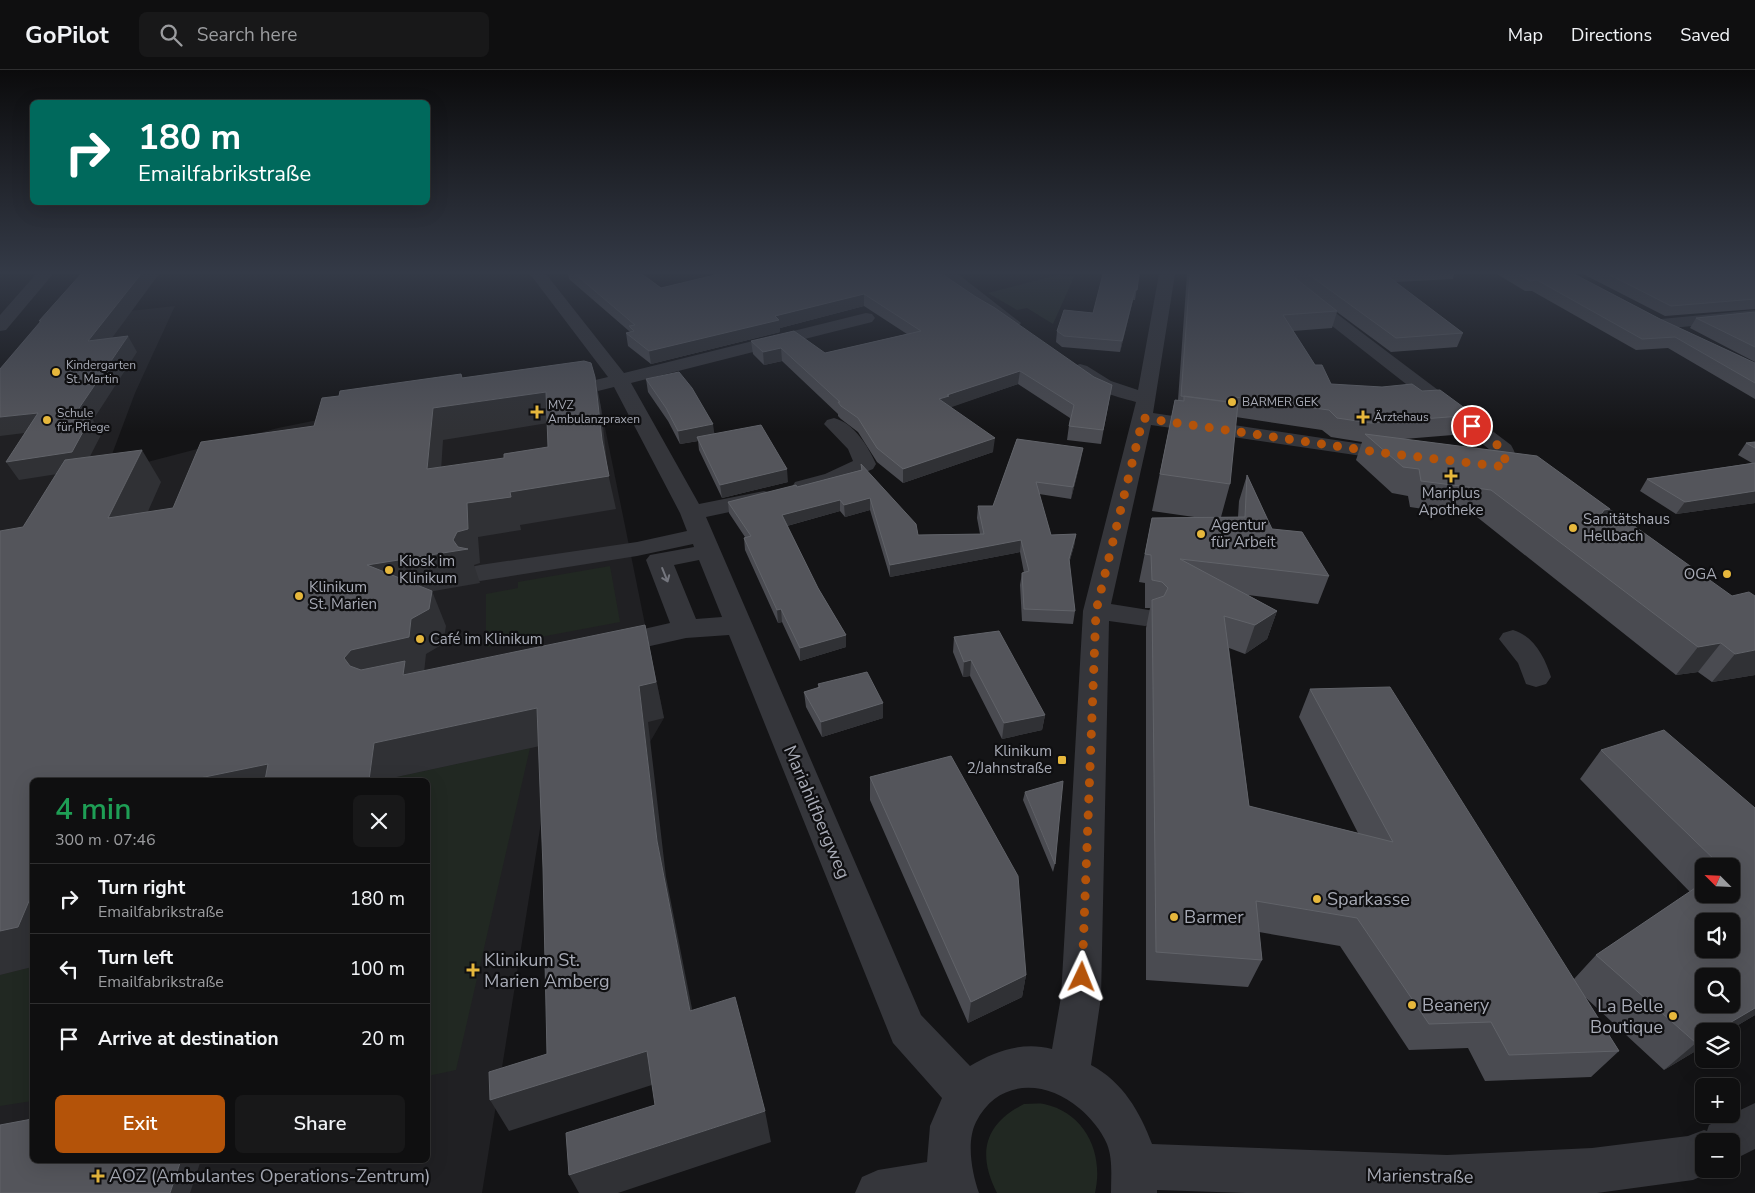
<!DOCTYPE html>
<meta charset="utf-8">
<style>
:root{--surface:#0f0f10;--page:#181819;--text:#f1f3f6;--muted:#9b9c9f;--line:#2f2f30;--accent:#b45309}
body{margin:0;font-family:"Nunito Sans",sans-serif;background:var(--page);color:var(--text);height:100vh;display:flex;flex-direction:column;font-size:19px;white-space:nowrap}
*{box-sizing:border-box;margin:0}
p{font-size:16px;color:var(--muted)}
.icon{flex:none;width:28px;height:28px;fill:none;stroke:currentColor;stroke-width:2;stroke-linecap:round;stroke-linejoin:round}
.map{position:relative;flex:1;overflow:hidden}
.drawer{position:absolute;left:30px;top:708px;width:400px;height:385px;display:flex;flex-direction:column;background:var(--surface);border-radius:8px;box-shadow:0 5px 20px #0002,0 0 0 1px var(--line)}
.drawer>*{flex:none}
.hud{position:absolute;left:30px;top:30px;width:400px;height:105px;border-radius:8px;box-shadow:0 5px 20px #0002,0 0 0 1px var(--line);background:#00695c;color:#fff;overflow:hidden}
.needle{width:32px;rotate:294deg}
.controls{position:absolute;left:1695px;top:788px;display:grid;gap:10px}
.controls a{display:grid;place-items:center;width:45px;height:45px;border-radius:8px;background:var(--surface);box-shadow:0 5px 20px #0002,0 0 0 1px var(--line);font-size:25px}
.pin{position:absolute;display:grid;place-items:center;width:42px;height:42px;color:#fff;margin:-21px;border:2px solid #fff;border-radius:50%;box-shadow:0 1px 5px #0007}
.me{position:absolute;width:55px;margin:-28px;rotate:2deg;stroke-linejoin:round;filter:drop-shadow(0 0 4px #0008)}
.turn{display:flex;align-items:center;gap:18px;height:105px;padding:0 25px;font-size:22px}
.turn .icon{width:65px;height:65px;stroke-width:2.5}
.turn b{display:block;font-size:35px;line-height:42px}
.round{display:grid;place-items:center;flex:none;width:52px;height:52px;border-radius:8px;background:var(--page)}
.summary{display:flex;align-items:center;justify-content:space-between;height:85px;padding:0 25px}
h1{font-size:30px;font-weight:600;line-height:38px;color:#1e9e55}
.primary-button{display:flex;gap:10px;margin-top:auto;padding:10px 25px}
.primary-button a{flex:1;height:58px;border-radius:8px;background:var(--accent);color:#fff;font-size:20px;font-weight:600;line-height:58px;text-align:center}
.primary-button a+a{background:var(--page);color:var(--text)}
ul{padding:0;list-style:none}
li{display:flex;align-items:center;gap:15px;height:70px;padding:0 25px;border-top:1px solid var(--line)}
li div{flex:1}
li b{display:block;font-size:19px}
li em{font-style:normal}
header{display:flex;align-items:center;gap:30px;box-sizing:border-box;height:70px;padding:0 25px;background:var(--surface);border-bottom:1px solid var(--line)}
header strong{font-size:24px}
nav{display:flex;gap:28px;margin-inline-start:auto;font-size:18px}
.search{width:350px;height:45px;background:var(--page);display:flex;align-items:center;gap:12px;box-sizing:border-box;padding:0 18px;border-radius:8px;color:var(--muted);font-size:19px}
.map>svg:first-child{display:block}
.built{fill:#202023;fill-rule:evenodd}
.green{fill:#212822}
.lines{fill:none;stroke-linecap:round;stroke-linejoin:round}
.minor{fill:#35363b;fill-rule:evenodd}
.wall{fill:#4a4b51;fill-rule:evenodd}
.shaded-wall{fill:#303135}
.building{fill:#54555b;stroke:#616369;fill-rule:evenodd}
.oneway{stroke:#74767e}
.route{stroke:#b45309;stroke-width:9;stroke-dasharray:0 16.2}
.poi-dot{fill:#e6b73c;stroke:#0f0f11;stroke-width:2}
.labels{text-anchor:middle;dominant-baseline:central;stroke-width:4.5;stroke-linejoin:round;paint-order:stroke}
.far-poi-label{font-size:12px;fill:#a7aab5;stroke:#0f0f11;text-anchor:start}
.poi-label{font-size:15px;fill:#a7aab5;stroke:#0f0f11;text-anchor:start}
.near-street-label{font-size:18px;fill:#a7aab5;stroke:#0f0f11}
.near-poi-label{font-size:18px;fill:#a7aab5;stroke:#0f0f11;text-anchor:start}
</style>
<header>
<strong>GoPilot</strong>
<div class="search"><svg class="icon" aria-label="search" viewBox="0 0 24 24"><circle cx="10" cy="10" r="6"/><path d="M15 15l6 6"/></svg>Search here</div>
<nav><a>Map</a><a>Directions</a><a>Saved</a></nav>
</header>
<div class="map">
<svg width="1755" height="1123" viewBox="0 0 1755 1123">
<rect width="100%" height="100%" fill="#141416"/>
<!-- built -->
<path class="built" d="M175,236L135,323L105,403L278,358L373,339L596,313L664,648L650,672L550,696L482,1123H0V298L40,251ZM32,710H428V1090H32Z"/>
<!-- green -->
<path class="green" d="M1058,205L1074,207L1053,254L1027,238L1017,240L988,223Z
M610,496L620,552L486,577V524L518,518V512Z
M530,678L456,1000L428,1006V710H392V708Z
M32,897V1031L0,1036V905Z
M1024,1034C1031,1034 1038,1033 1044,1034C1086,1043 1104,1084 1095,1123H997C977,1084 984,1054 1024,1034Z"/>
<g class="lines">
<!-- minor -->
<path class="minor" d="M36,204H53L6,260L0,261V245Z
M530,204H546L624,303L866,243L872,244L875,248L872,252L631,313L699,434L764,421L772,423L776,428L772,433L706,447L921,945L970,996C995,981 1023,971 1052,979L1061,927L1083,541L1136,332C1115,326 1084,319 1071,300L1073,296L1080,294L1087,296L1111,311L1138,320L1159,204H1175L1153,343L1396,379L1404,380L1407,385L1404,390L1396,391L1151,355L1111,534L1155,541L1159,547L1155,553L1145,556L1109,551L1101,927L1091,995C1123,1012 1140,1042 1152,1074L1447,1085L1592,1078L1688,1066L1704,1060L1707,1061L1709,1055L1755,1033V1079L1731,1091V1071H1704V1099H1718L1693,1110L1597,1123H1246L1157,1120V1123H1111C1111,1107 1113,1089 1107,1074C1101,1060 1090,1047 1079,1038C1046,1010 998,1008 976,1052C966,1072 972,1103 979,1123H855L862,1107L878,1100L927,1092L930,1056L942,1028L893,973L729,565L686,568L610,585L600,583L596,576L600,569L670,553L646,490L650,485L694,477L693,474L637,486L480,511L471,509L467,503L471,497L480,495L637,472L687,461L680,443L614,317L598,321L591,319L588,315L591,311L608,307ZM699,490L722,547L696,549L674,495Z
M940,204H958L1021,253L1018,257L1012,258L1006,257Z
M1266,204H1284L1511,375C1516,384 1520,393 1514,402L1506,404L1498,402L1495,397L1494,383Z
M1755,240V250L1661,259L1655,258L1652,254L1655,250L1661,249Z
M834,348C854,353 868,376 876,394L873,399C852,408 817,427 795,422L792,417L795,412L825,404L853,391L848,379L824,354L827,350Z
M1575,418L1583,420L1657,472L1660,477L1657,482L1648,484L1639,482L1567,430L1564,425L1567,420Z
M1513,560C1534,566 1545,588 1551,607L1546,614L1536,617L1526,614L1518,593L1499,569L1503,563Z"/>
</g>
<!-- wall -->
<path class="wall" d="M568,204H642L661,218L714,206L712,204H942L1094,307L1112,315L1101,374L1067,370L1070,348L1018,314L950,337L993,382L903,413L877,392L858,362L841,349L838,346V344L782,291L764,295L753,284L751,271L825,283L907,264L864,236L780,258V262L651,294L628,276L626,263L630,262L629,261L569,209Z
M1139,204L1135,230H1133L1120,282L1062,277L1056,272L1057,261L1093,243Z
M1187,204H1454L1453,209L1395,212L1463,263L1457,277L1391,282L1337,242L1332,258L1293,261L1315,295L1331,314L1422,321L1474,345L1465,364L1404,369L1610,439L1603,451L1604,453L1614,455L1755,605L1712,612L1698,602L1676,605L1477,447L1410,437L1408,426L1392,423L1356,390L1362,372L1331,367L1322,360L1236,347L1230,414L1221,447H1238L1239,431L1247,405L1272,459L1329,506L1318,534L1248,525L1277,541L1267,569L1245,584L1229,578L1249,736L1358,763L1299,647L1310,619L1574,909L1596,885L1690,822L1580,709L1601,680L1755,738V945L1728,961H1704V976L1664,1000L1585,927L1619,981L1591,1007L1485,1011L1468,978L1409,980L1340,876L1259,862L1262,890L1248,917L1146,910V558L1150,538H1145V513L1139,512L1152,448L1194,447L1152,441L1175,330H1178ZM1704,796H1731L1704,824Z
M1497,204H1574L1660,249L1755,293V329L1668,278L1636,280L1532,221H1525Z
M1583,204H1755V239L1665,246Z
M1755,242V292L1690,258L1696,248Z
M646,309L714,364L788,412L722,428L699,380L698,371L680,374L668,351L648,322Z
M1017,369L1081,389L1071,429L1039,424L1051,465L1076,464L1074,476L1069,493L1075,541L1073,554L1022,551L1020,515L1022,503H1024L1020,482L890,507L870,440L845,447L840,441L787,456L818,518L846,565V577L800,591L782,552L778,553L745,480L744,468L745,467L729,443L728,432L797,417L861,400V394L918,465L980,464L977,448L978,436H993Z
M1755,372V433L1676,444L1640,421L1647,409L1752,393L1738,385L1746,373Z
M954,567L1045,645L1042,660L1002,669L970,606L963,607L953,582Z
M818,614L883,633V648L822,667L806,637L804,622L818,618Z
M870,707L1026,905L1022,927L968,953L870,730Z
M1025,722L1055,794L1053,802L1023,730Z"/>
<!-- shaded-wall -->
<path class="shaded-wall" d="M141,204H159L98,287L88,271Z
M1135,220L1133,230L1120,282L1122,271Z
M864,224V236L780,258V262L651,294L649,281L775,246Z
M128,266L137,282L93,350L101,365L83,400L19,410L6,392L71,350Z
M781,278L782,291L764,295L763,282Z
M1020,301L1018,314L949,338L939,329L947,325Z
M461,304L470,333L546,322L554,352L443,370L439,432L427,399L433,338L462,308Z
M595,307L601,337L608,403L616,439L520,455L521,460L478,467L480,493L474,495L480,513L382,530L367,495L453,470L467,433L602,370Z
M38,343L49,360L0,366V347Z
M713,354L715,368L697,367L698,371L680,374L678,361Z
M995,368L993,382L903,413V399Z
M1083,378L1081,389L1071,429L1073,417Z
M142,380L161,412L130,482L108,448Z
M787,399L788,412L722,428L720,415Z
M1755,421V433L1676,444L1685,432Z
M870,428V440L845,447L844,435Z
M840,430V441L783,457L782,445Z
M1610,439L1594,466L1600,446L1604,440Z
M1076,464L1074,476L1067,501L1069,489Z
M1021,470L1020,482L890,507V495Z
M432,521L446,556L443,574L426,584L424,603L362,624L344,588L351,580L411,549Z
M781,539L782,552L778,553L777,540Z
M1277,541L1267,569L1245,584L1255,555Z
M645,555L664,648L648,652L666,807L699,974L690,941L657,771L639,616Z
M846,565V577L800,591V578Z
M1721,573L1698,602L1676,605L1698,577Z
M1755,580V605L1712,612L1735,584Z
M971,590L970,606L963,607L964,592Z
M883,633V648L822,667L821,652Z
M537,638L549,674L392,708V710H369L374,673Z
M1045,645L1042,660L1002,669L1004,653Z
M268,694L278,710H190Z
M32,824V897L0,905V861Z
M1026,905L1022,927L968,953L971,932Z
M1755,938V945L1728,961H1716Z
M1704,969V976L1664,1000L1696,973Z
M647,981L658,1013L509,1061L490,1030Z
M765,1041L771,1072L618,1123H579L569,1105Z
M181,1090H201L190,1123H170Z"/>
<!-- building -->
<path class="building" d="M81,204H141L88,271L128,266L71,350L91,347L72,382L6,392L38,343L0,347V299L41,251H39Z
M575,204H642L661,218L719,204H942L976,227L995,238L1094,307L1112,315L1103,360L1069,356L1074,335L1020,301L947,325L949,326L939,329L995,368L903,399L877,378L858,348L841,336L838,332H840L781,278L763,282L751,271L794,261L825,283L921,261L864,224L775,246L779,250L649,281L626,263L634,261L629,256L635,255Z
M1103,204H1139L1137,220H1135L1122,271L1064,266L1057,261L1064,240L1093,243Z
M1190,204H1290L1337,241L1283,245L1315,295H1322L1331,314L1382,317L1412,314L1422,321L1440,320L1474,345L1371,353L1337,348L1329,340L1291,335L1235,327V333L1181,326Z
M1308,204H1385L1463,263L1396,268Z
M1519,204H1574L1660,249L1755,293V313L1675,267L1642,269L1537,210L1530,211Z
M1608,204H1755V229L1671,236Z
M1755,242V277L1696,248Z
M584,291L591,293L595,307L602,370L609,406L510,422L511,427L467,433L468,459L457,462L453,470L458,477L468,479L367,495L432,521L429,539L411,549L409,567L351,580L344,588L350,596L361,600L405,591L403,605L645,555L656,612L639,616L657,771L690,941L735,927L765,1041L569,1105L566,1063L655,1035L647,981L490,1030L489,1002L547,984L543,798L537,638L374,673L369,710H265L268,694L190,710H32V824L18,857L0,861V461L23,457L65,390L142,380L108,448L173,438L201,372L314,356L322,328L339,326L340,321L461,304L462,308ZM546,322L548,377L504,384V388L427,399L433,338Z
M679,302L692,318L713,354L678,361L666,338L646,309Z
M1184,326L1238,333L1230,414L1160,404L1175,330L1184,331Z
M761,355L787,399L720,415L697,367Z
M1365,364L1537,386L1610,439L1604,440L1600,446L1604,453L1614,455L1630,453L1732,526L1749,522L1755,526V580L1735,584L1721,573L1698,577L1491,420L1421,411L1419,399L1403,397Z
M1017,369L1083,378L1073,417L1036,412L1051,465L1076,464L1069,489L1075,541L1024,539L1022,503L1029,501L1021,470L890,495L870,428L844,435L840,430L782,445L818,518L846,565L800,578L781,539L777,540L744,468L751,466L728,432L796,415L797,417L862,400L861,394L916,454L918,465L984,464L978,436H993Z
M1755,372V378L1746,373Z
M1755,393V421L1685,432L1647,409Z
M1247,405L1272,459L1302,462L1329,506L1180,489L1277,541L1255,555L1224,546L1249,736L1393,772L1310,619L1390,617L1619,981L1509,985L1491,952L1429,954L1357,848L1256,831L1262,890L1156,882L1152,530L1164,526L1168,518L1162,512L1152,510L1151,485L1145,484L1152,448L1245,447Z
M999,561L1045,645L1004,653L971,590L964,592L954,567Z
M867,602L883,633L821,652L804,622L820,617L818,614Z
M1664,660L1755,738V938L1716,961H1704V969L1696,973L1596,885L1704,812V824H1731V796H1721L1601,680ZM1704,851H1731V879H1704ZM1704,906H1731V934H1704Z
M951,686L1018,806L1026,905L971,932L870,707Z
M1063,711L1055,794L1025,722Z
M32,1049V1090H181L170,1123H0V1055Z"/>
<!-- one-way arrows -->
<defs><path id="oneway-shaft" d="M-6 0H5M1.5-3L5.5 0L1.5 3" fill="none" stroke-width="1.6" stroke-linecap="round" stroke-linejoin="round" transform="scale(1.25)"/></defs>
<use class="oneway" href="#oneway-shaft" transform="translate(665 505) rotate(68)"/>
<!-- sky -->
<linearGradient id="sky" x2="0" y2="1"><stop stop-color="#0b0b0c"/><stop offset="0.56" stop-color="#343a47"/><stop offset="1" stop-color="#343a47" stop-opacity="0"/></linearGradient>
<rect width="1755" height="362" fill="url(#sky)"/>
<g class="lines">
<!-- route -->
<path class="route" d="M1082,907L1096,541L1143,348L1384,383L1506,397C1505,374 1489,369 1472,356"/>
</g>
<!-- markers -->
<g class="poi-dot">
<circle cx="56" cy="302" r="5"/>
<circle cx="1232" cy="332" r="5"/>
<path d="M534.5 334.5h5v5h5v5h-5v5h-5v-5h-5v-5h5z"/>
<path d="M1360.5 339.5h5v5h5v5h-5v5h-5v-5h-5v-5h5z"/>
<circle cx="47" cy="350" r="5"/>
<path d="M1448.5 398.5h5v5h5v5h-5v5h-5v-5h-5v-5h5z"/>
<circle cx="1573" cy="458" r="5"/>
<circle cx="1201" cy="464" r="5"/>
<circle cx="389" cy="500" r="5"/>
<circle cx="1727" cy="504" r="5"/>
<circle cx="299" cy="526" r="5"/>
<circle cx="420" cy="569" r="5"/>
<rect x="1057" y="685" width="10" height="10" rx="2.5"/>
<circle cx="1317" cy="829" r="5"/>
<circle cx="1174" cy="847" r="5"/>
<path d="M470.5 892.5h5v5h5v5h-5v5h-5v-5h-5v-5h5z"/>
<circle cx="1412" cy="935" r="5"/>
<circle cx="1673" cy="946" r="5"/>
<path d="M95.5 1098.5h5v5h5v5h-5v5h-5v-5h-5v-5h5z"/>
</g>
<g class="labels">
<!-- far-poi labels -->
<g class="far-poi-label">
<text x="66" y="295">Kindergarten<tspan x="66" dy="14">St. Martin</tspan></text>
<text x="1242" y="332">BARMER GEK</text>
<text x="548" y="335">MVZ<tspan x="548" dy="14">Ambulanzpraxen</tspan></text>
<text x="57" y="343">Schule<tspan x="57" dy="14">für Pflege</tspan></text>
<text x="1374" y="347">Ärztehaus</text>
</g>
<!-- poi labels -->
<g class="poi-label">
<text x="1451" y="423" text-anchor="middle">Mariplus<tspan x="1451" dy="17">Apotheke</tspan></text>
<text x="1583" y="449">Sanitätshaus<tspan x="1583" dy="17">Hellbach</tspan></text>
<text x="1211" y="455">Agentur<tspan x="1211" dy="17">für Arbeit</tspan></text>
<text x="399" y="491">Kiosk im<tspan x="399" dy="17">Klinikum</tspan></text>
<text x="1717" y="504" text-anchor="end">OGA</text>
<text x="309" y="517">Klinikum<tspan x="309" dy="17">St. Marien</tspan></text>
<text x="430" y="569">Café im Klinikum</text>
<text x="1052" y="681" text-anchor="end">Klinikum<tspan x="1052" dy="17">2/Jahnstraße</tspan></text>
</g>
<!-- near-street labels -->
<g class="near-street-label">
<text transform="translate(817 742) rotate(67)">Mariahilfbergweg</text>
<text transform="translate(1420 1106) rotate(1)">Marienstraße</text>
</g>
<!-- near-poi labels -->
<g class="near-poi-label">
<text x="1327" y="829">Sparkasse</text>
<text x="1184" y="847">Barmer</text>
<text x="484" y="890">Klinikum St.<tspan x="484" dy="21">Marien Amberg</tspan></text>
<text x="1422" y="935">Beanery</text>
<text x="1663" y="936" text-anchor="end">La Belle<tspan x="1663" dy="21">Boutique</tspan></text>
<text x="109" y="1106">AOZ (Ambulantes Operations-Zentrum)</text>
</g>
</g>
</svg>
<div class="controls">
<a><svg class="needle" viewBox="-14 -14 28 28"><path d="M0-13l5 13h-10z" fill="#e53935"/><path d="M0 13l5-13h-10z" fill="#9b9c9f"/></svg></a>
<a><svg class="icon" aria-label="sound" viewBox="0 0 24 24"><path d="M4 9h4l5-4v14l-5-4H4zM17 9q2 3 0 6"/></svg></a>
<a><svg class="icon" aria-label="search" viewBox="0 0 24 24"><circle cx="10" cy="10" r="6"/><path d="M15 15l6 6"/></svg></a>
<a><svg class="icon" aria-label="layers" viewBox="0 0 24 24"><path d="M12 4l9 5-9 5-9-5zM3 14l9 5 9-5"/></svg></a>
<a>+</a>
<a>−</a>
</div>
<div class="pin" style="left:1472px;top:356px;background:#d93025"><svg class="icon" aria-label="arrive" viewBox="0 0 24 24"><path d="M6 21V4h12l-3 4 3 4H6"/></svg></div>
<svg class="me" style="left:1082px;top:907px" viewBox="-20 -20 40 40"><path d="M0-17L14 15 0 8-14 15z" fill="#b45309" stroke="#fff" stroke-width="4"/></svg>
<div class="hud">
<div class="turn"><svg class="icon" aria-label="right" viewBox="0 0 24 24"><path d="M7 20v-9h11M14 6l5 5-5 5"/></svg><div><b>180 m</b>Emailfabrikstraße</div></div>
</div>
<section class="drawer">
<div class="summary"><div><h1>4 min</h1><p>300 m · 07:46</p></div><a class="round"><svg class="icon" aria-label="close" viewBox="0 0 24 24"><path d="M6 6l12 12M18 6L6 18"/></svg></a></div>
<ul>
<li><svg class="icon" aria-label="right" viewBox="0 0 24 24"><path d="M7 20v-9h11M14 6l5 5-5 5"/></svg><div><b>Turn right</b><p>Emailfabrikstraße</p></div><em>180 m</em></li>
<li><svg class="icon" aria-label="left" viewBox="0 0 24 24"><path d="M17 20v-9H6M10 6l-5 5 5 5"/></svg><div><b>Turn left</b><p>Emailfabrikstraße</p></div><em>100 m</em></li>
<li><svg class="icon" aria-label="arrive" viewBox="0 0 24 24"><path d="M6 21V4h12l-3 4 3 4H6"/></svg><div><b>Arrive at destination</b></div><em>20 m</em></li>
</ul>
<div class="primary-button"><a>Exit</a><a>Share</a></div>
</section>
</div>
